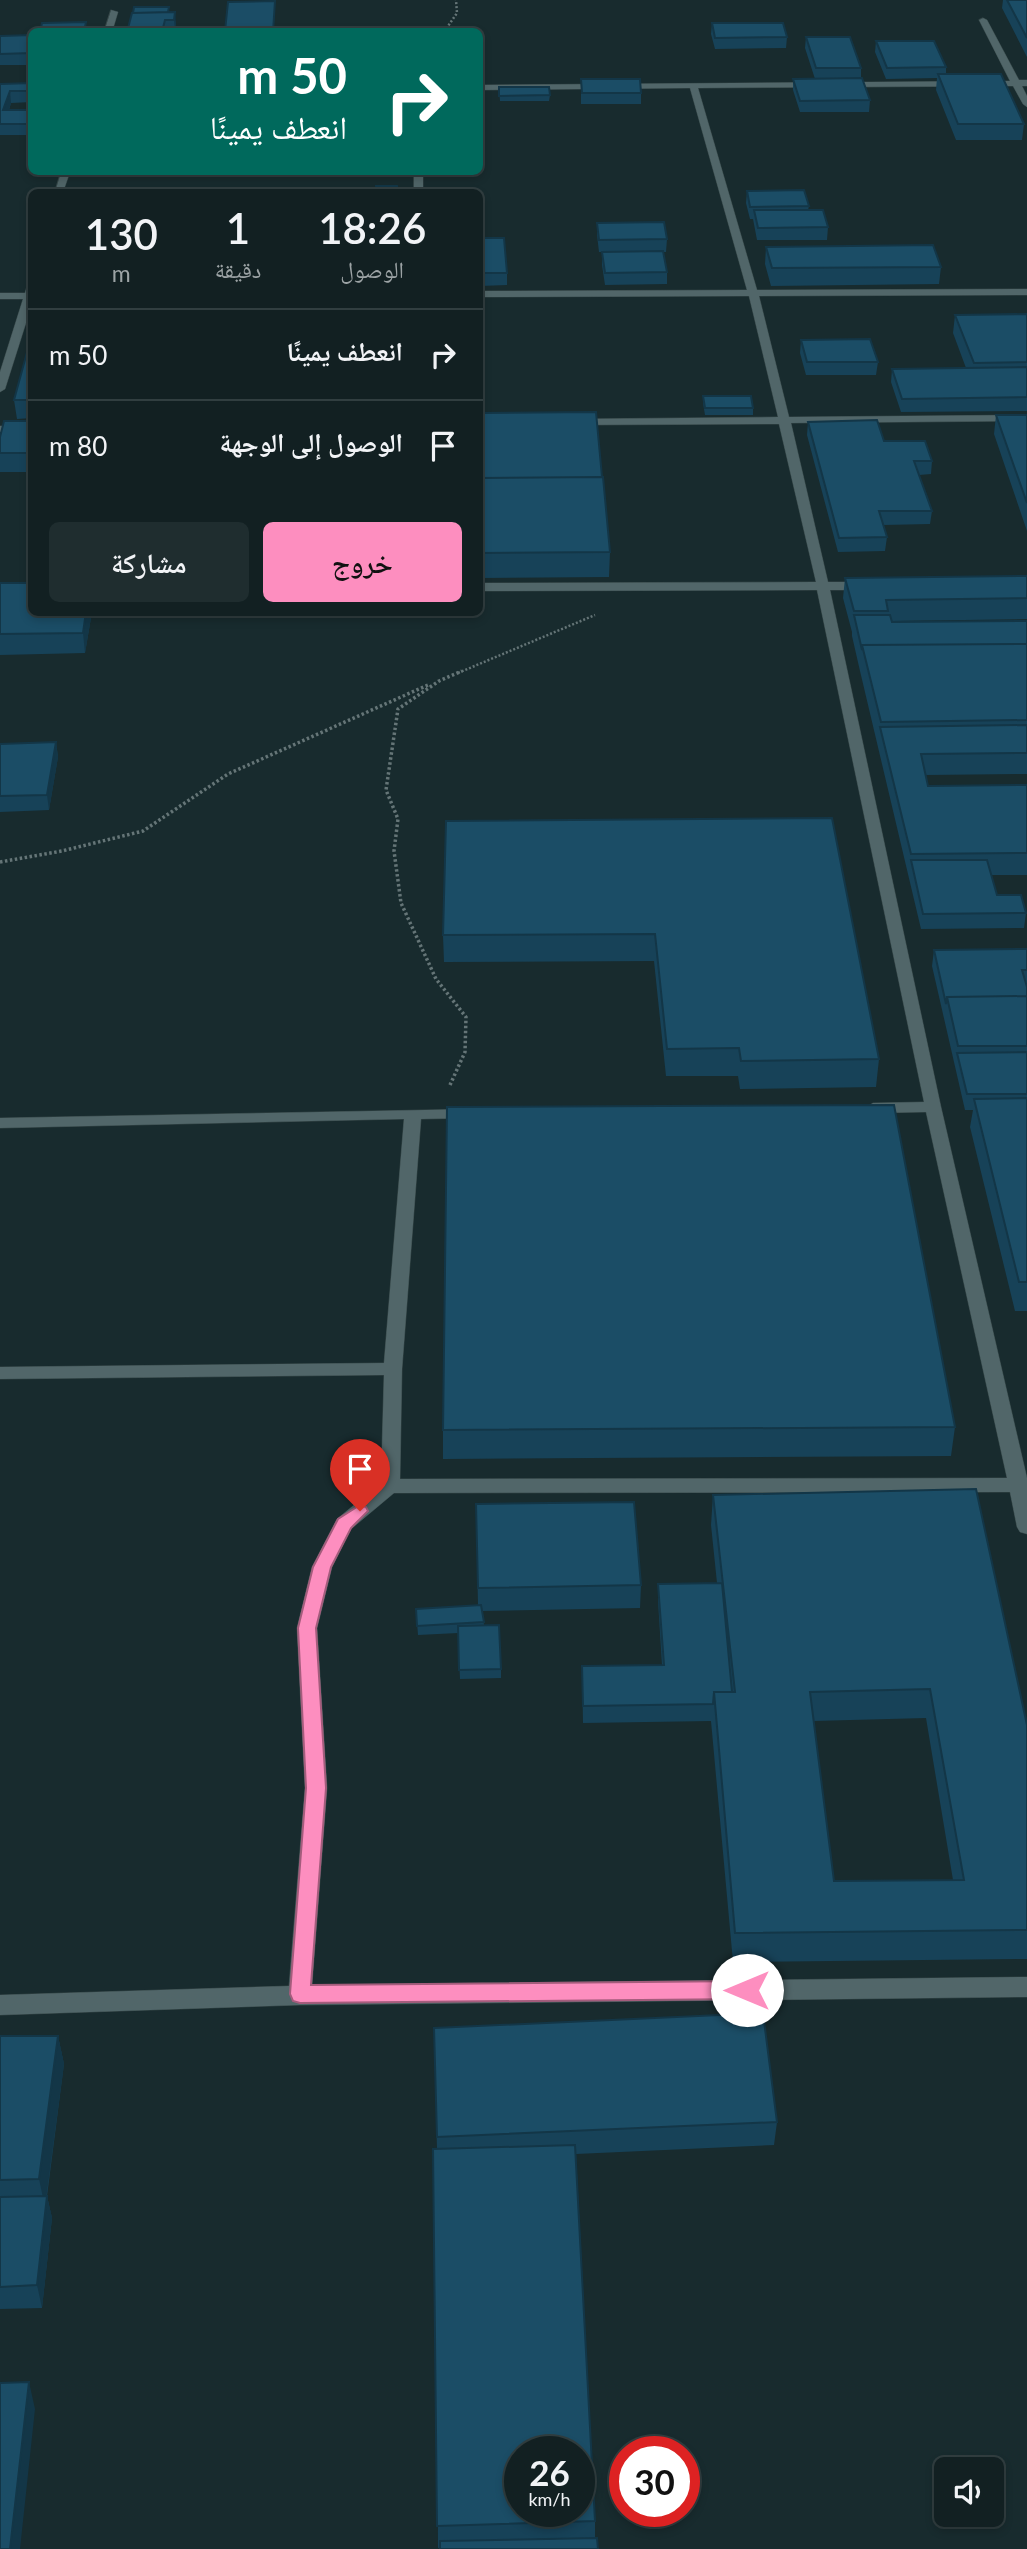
<!DOCTYPE html>
<html lang="ar">
<meta charset="utf-8">
<style>
:root{--surface:#122022;--page:#1f2d2f;--text:#f1f3f6;--muted:#9ca3a5;--line:#313e40;--accent:#fd8ebf}
body{margin:0;font-family:Lato,"Noto Naskh Arabic",sans-serif;background:var(--page);color:var(--text);direction:rtl;height:100vh;display:flex;flex-direction:column;font-size:26px;white-space:nowrap}
*{box-sizing:border-box;margin:0}
p{font-size:23px;color:var(--muted)}
.icon{flex:none;width:38px;height:38px;fill:none;stroke:currentColor;stroke-width:2;stroke-linecap:round;stroke-linejoin:round}
.map{position:relative;flex:1;overflow:hidden;direction:ltr}
.sheet{position:absolute;left:28px;top:189px;width:455px;height:427px;display:flex;flex-direction:column;background:var(--surface);border-radius:10px;box-shadow:0 4px 10px #0003,0 0 0 2px var(--line);direction:rtl}
.sheet>*{flex:none}
.guide{position:absolute;left:28px;top:28px;width:455px;height:147px;border-radius:10px;box-shadow:0 4px 10px #0003,0 0 0 2px var(--line);direction:rtl;background:#00695c;color:#fff;overflow:hidden}
.tools{position:absolute;left:934px;top:2457px;display:grid;gap:14px}
.tools a{display:grid;place-items:center;width:70px;height:70px;border-radius:10px;background:var(--surface);box-shadow:0 4px 10px #0003,0 0 0 2px var(--line);font-size:35px}
.speed{position:absolute;left:504px;top:2436px;display:flex;gap:14px;font-size:35px;font-weight:700;text-align:center}
.speed>*{display:grid;place-content:center;width:91px;height:91px;border-radius:50%;background:var(--surface);box-shadow:0 4px 10px #0003,0 0 0 2px var(--line);line-height:1}
.speed small{font-size:18px;font-weight:400}
.speed .limit{border:10px solid #d22;background:#fff;color:#111}
.pin{position:absolute;display:grid;place-items:center;width:60px;height:60px;color:#fff;margin:-72px -30px;border-radius:50% 50% 50% 0;rotate:-45deg;box-shadow:0 0 7px #0007}
.pin .icon{rotate:45deg}
.me{position:absolute;width:77px;margin:-38px;rotate:270deg;stroke-linejoin:round;filter:drop-shadow(0 0 5px #0008)}
.turn{display:flex;align-items:center;gap:24px;height:147px;padding:0 21px;font-size:32px}
.turn .icon{width:91px;height:91px;stroke-width:2.5}
.turn b{display:block;font-size:49px;line-height:60px}
.eta{display:flex;justify-content:space-evenly;align-items:center;height:119px;text-align:center}
.eta b{font-size:42px;font-weight:600;line-height:49px}
.primary-button{display:flex;gap:14px;margin-top:auto;padding:14px 21px}
.primary-button a{flex:1;height:80px;border-radius:10px;background:var(--accent);color:#111;font-size:28px;font-weight:600;line-height:80px;text-align:center}
.primary-button a+a{background:var(--page);color:var(--text)}
ul{padding:0;list-style:none}
li{display:flex;align-items:center;gap:21px;height:91px;padding:0 21px;border-top:2px solid var(--line)}
li div{flex:1}
li b{display:block;font-size:26px}
li em{font-style:normal}
.map>svg:first-child{display:block}
.lines{fill:none;stroke-linecap:round;stroke-linejoin:round}
.minor-casing{stroke:#364748;stroke-width:1}
.path-far1{stroke:#657577;stroke-width:2.5;stroke-dasharray:2 2;stroke-linecap:butt}
.path{stroke:#657577;stroke-width:3.5;stroke-dasharray:2.5 2.5;stroke-linecap:butt}
.minor{fill:#516669;fill-rule:evenodd}
.wall{fill:#174258;fill-rule:evenodd}
.shaded-wall{fill:#133647}
.building{fill:#1b4d66;stroke:#133647;stroke-width:2;fill-rule:evenodd}
.route{fill:#fd8ebf;stroke:#a45c7c;stroke-width:2}
</style>
<div class="map">
<svg width="1027" height="2549" viewBox="0 0 1027 2549">
<rect width="100%" height="100%" fill="#182b2e"/>
<g class="lines">
<!-- minor casing -->
<g class="minor-casing">
<path id="minor" d="M111,10L118,12L112,32H104Z
M983,18L987,20L1019,80H1027V86H1022L1027,96V107L1023,104L1013,86L698,88L757,290L1027,289V295L759,296L789,417L1027,415V421L791,423L828,582H868L874,586L868,590H830L941,1107L1027,1478V1534L1020,1532L1017,1527L1010,1492L394,1493L351,1529L332,1567L317,1628L327,1788L312,1985L1027,1977V1997L300,2005L0,2015V1995L289,1986L305,1788L297,1628L312,1567L337,1519L381,1483L384,1375L0,1379V1367L384,1363L404,1119L0,1128V1118L477,1109L479,1113L477,1117L471,1118L421,1119L402,1369L400,1479L1007,1478L926,1112L873,1113L865,1108L873,1103L924,1102L817,590L480,591V583L816,582L779,424L576,425L570,422L576,419L778,417L749,296L480,297V291L747,290L690,88L480,90V85L1010,81L979,20Z
M61,172H70L63,192H55Z
M414,172H423V192H414Z
M32,283V304L5,389L0,392V372L23,299H0V293H25L27,286Z
M0,426H32V432H0Z"/>
</g>
<!-- path-far1 -->
<path class="path-far1" d="M444,32L457,13L456,0
M458,673L595,615"/>
<!-- path -->
<path class="path" d="M0,862L62,851L143,831L228,774L428,685
M450,1085L465,1052L466,1017L436,979L401,903L394,851L398,819L386,790L398,709L439,681L462,671"/>
<!-- minor -->
<use href="#minor" class="minor"/>
</g>
<!-- wall -->
<path class="wall" d="M1003,0H1027V57L1002,8Z
M170,12L176,23L175,30L127,32Z
M712,23L787,37L786,48L715,49L711,34Z
M32,35V65H0V36Z
M806,37L861,68V78L870,100L869,112H800L793,90V79H815L805,48Z
M876,41L946,67V74L1024,124L1022,140H956L936,90L937,78L886,79L875,52Z
M581,79L641,93V104H581Z
M32,83V102L11,103L9,110H32V135H0V84Z
M499,87L550,95L549,101H500Z
M747,191L809,206L808,210L828,227L827,240H757L753,219H750L746,203Z
M597,223L667,239L666,252H663L667,272V284L605,285L602,265V252H599L597,235Z
M480,238L507,273V285L480,286Z
M766,247L941,267L939,284L771,286L765,264Z
M1027,314V411L901,412L891,382L892,369L966,368L953,333L955,315Z
M32,334V418L17,419L14,400Z
M801,340L878,362L876,375H806L800,353Z
M703,396L753,408V415H705L703,403Z
M480,413L610,552L609,577L480,578Z
M996,415H1027V531L994,434Z
M32,421V472H0V437Z
M808,422L884,441L932,461L931,474L919,475L932,511L930,524L883,525L887,537L885,551L838,552L807,435Z
M1027,576V619L891,621L892,622L1027,621V774L926,775L928,786L1027,785V875H991L997,895L1026,913L1024,928L921,929L860,671L852,636V632L843,598L845,578Z
M0,583L32,612H92L85,653L0,655Z
M56,742L58,757L49,810L0,812V744Z
M832,818L879,1059L876,1087L740,1089L738,1076H666L654,961L444,962L443,935Z
M1027,949V1311H1015L970,1127L973,1110H965L932,966L934,950Z
M955,1427L951,1456L443,1459V1430Z
M713,1495L1027,1725V1959L733,1962L711,1721L583,1723L582,1666L662,1665L658,1601V1584L717,1583L711,1525ZM926,1718L953,1880L834,1881L813,1721Z
M476,1504L641,1585L640,1608L482,1611L484,1625L501,1669V1678L460,1679L458,1633L418,1635L416,1609L478,1605Z
M434,2028L777,2122L774,2145L576,2154L595,2521V2538L438,2548L437,2149Z
M0,2036H58L64,2064L47,2196L52,2218L42,2308L0,2309Z"/>
<!-- shaded-wall -->
<path class="shaded-wall" d="M175,12L176,23L175,30L174,20Z
M10,91L11,103L5,122L3,110Z
M86,612H92L85,653L83,633Z
M56,742L58,757L49,810L47,795Z
M58,2036L64,2064L45,2207L39,2179Z
M47,2196L52,2218L42,2308L37,2285Z
M29,2382L35,2409L20,2549H10Z"/>
<!-- building -->
<path class="building" d="M1007,0H1027V38Z
M275,1L273,32L225,31L228,2Z
M134,7H169L168,12L133,13Z
M175,12L174,20H165L162,32H127L132,13Z
M86,22L84,32H40L42,23Z
M712,23H783L787,37L715,38Z
M32,35V53L0,54V36Z
M806,37H850L861,68H816Z
M876,41H934L946,67L887,68Z
M938,74H1001L1024,124H958Z
M862,78L870,100L800,101L793,79Z
M581,79H640L641,93H582Z
M32,83V91H10L3,110H32V124H0V84Z
M499,87H549L550,95L499,96Z
M376,186H397L398,192H377Z
M804,190L809,206L750,207L747,191Z
M754,210H823L828,227L758,228Z
M664,222L667,239L599,240L597,223Z
M480,238H504L507,273H480Z
M933,245L941,267L772,268L766,247Z
M663,251L667,272L605,273L602,252Z
M1027,314V362L974,363L955,315Z
M32,334V400H14Z
M870,339L878,362H807L801,340Z
M1027,367V397L902,399L892,369Z
M703,396H751L753,408H705Z
M596,412L602,477L480,478V413Z
M996,415H1027V503Z
M877,420L884,441H925L932,461H914L932,511H879L887,537L839,538L808,422Z
M4,421H32V453H0V437Z
M603,477L610,552L480,553V478Z
M1027,576V598L886,600L888,611H854L845,578Z
M0,583H32V612H86L83,633L0,634Z
M854,615H890L892,622L1027,621V644L862,645V650Z
M1027,644V720L881,722L862,645Z
M1027,725V753L921,754L928,786L1027,785V853L911,854L880,727Z
M56,742L47,795L0,796V744Z
M832,818L879,1059L741,1061L739,1048L667,1049L655,934L443,935L446,821Z
M911,860H987L997,895H1021L1026,913L923,914Z
M1027,949V970H1022L1027,987V996L947,997L946,1004L934,950Z
M1027,996V1046H958L947,997Z
M1027,1052V1094H967L957,1053Z
M1027,1098V1282H1019L974,1099Z
M894,1105L955,1427L443,1430L447,1107Z
M976,1489L1027,1725V1930L735,1933L714,1692H735L713,1495ZM930,1689L964,1880L834,1881L810,1692Z
M634,1502L641,1585L478,1588L476,1504Z
M722,1583L732,1692H714L713,1704L583,1706L582,1666L664,1665L658,1584Z
M481,1605L484,1622L417,1626L416,1609Z
M499,1625L501,1669L459,1670L458,1626Z
M763,2013L777,2122L437,2137L434,2028Z
M0,2036H58L39,2179L0,2180Z
M575,2145L595,2521L437,2526L433,2149ZM520,2452H579V2511H520Z
M47,2196L37,2285L0,2287V2197Z
M29,2382L10,2549H0V2383Z
M597,2538L598,2549H440V2541Z"/>
<!-- route -->
<path class="route" d="M360,1505L366,1507L368,1511L351,1528L331,1567L316,1628L326,1788L311,1985L747,1981L755,1984L758,1990L755,1996L747,1999L300,2003L293,2001L290,1994L306,1788L298,1628L313,1567L338,1519Z"/>
</svg>
<div class="tools">
<a><svg class="icon" aria-label="sound" viewBox="0 0 24 24"><path d="M4 9h4l5-4v14l-5-4H4zM17 9q2 3 0 6"/></svg></a>
</div>
<div class="speed"><div>26<small>km/h</small></div><div class="limit">30</div></div>
<div class="pin" style="left:360px;top:1511px;background:#d93025"><svg class="icon" aria-label="arrive" viewBox="0 0 24 24"><path d="M6 21V4h12l-3 4 3 4H6"/></svg></div>
<svg class="me" style="left:747px;top:1990px" viewBox="-20 -20 40 40"><circle r="19" fill="#fff"/><path d="M0-13L10 11 0 6-10 11z" fill="#fd8ebf"/></svg>
<div class="guide">
<div class="turn"><svg class="icon" aria-label="right" viewBox="0 0 24 24"><path d="M7 20v-9h11M14 6l5 5-5 5"/></svg><div><b>50 m</b>انعطف يمينًا</div></div>
</div>
<section class="sheet">
<div class="eta">
<div><b>18:26</b><p>الوصول</p></div>
<div><b>1</b><p>دقيقة</p></div>
<div><b>130</b><p>m</p></div>
</div>
<ul>
<li><svg class="icon" aria-label="right" viewBox="0 0 24 24"><path d="M7 20v-9h11M14 6l5 5-5 5"/></svg><div><b>انعطف يمينًا</b></div><em>50 m</em></li>
<li><svg class="icon" aria-label="arrive" viewBox="0 0 24 24"><path d="M6 21V4h12l-3 4 3 4H6"/></svg><div><b>الوصول إلى الوجهة</b></div><em>80 m</em></li>
</ul>
<div class="primary-button"><a>خروج</a><a>مشاركة</a></div>
</section>
</div>
